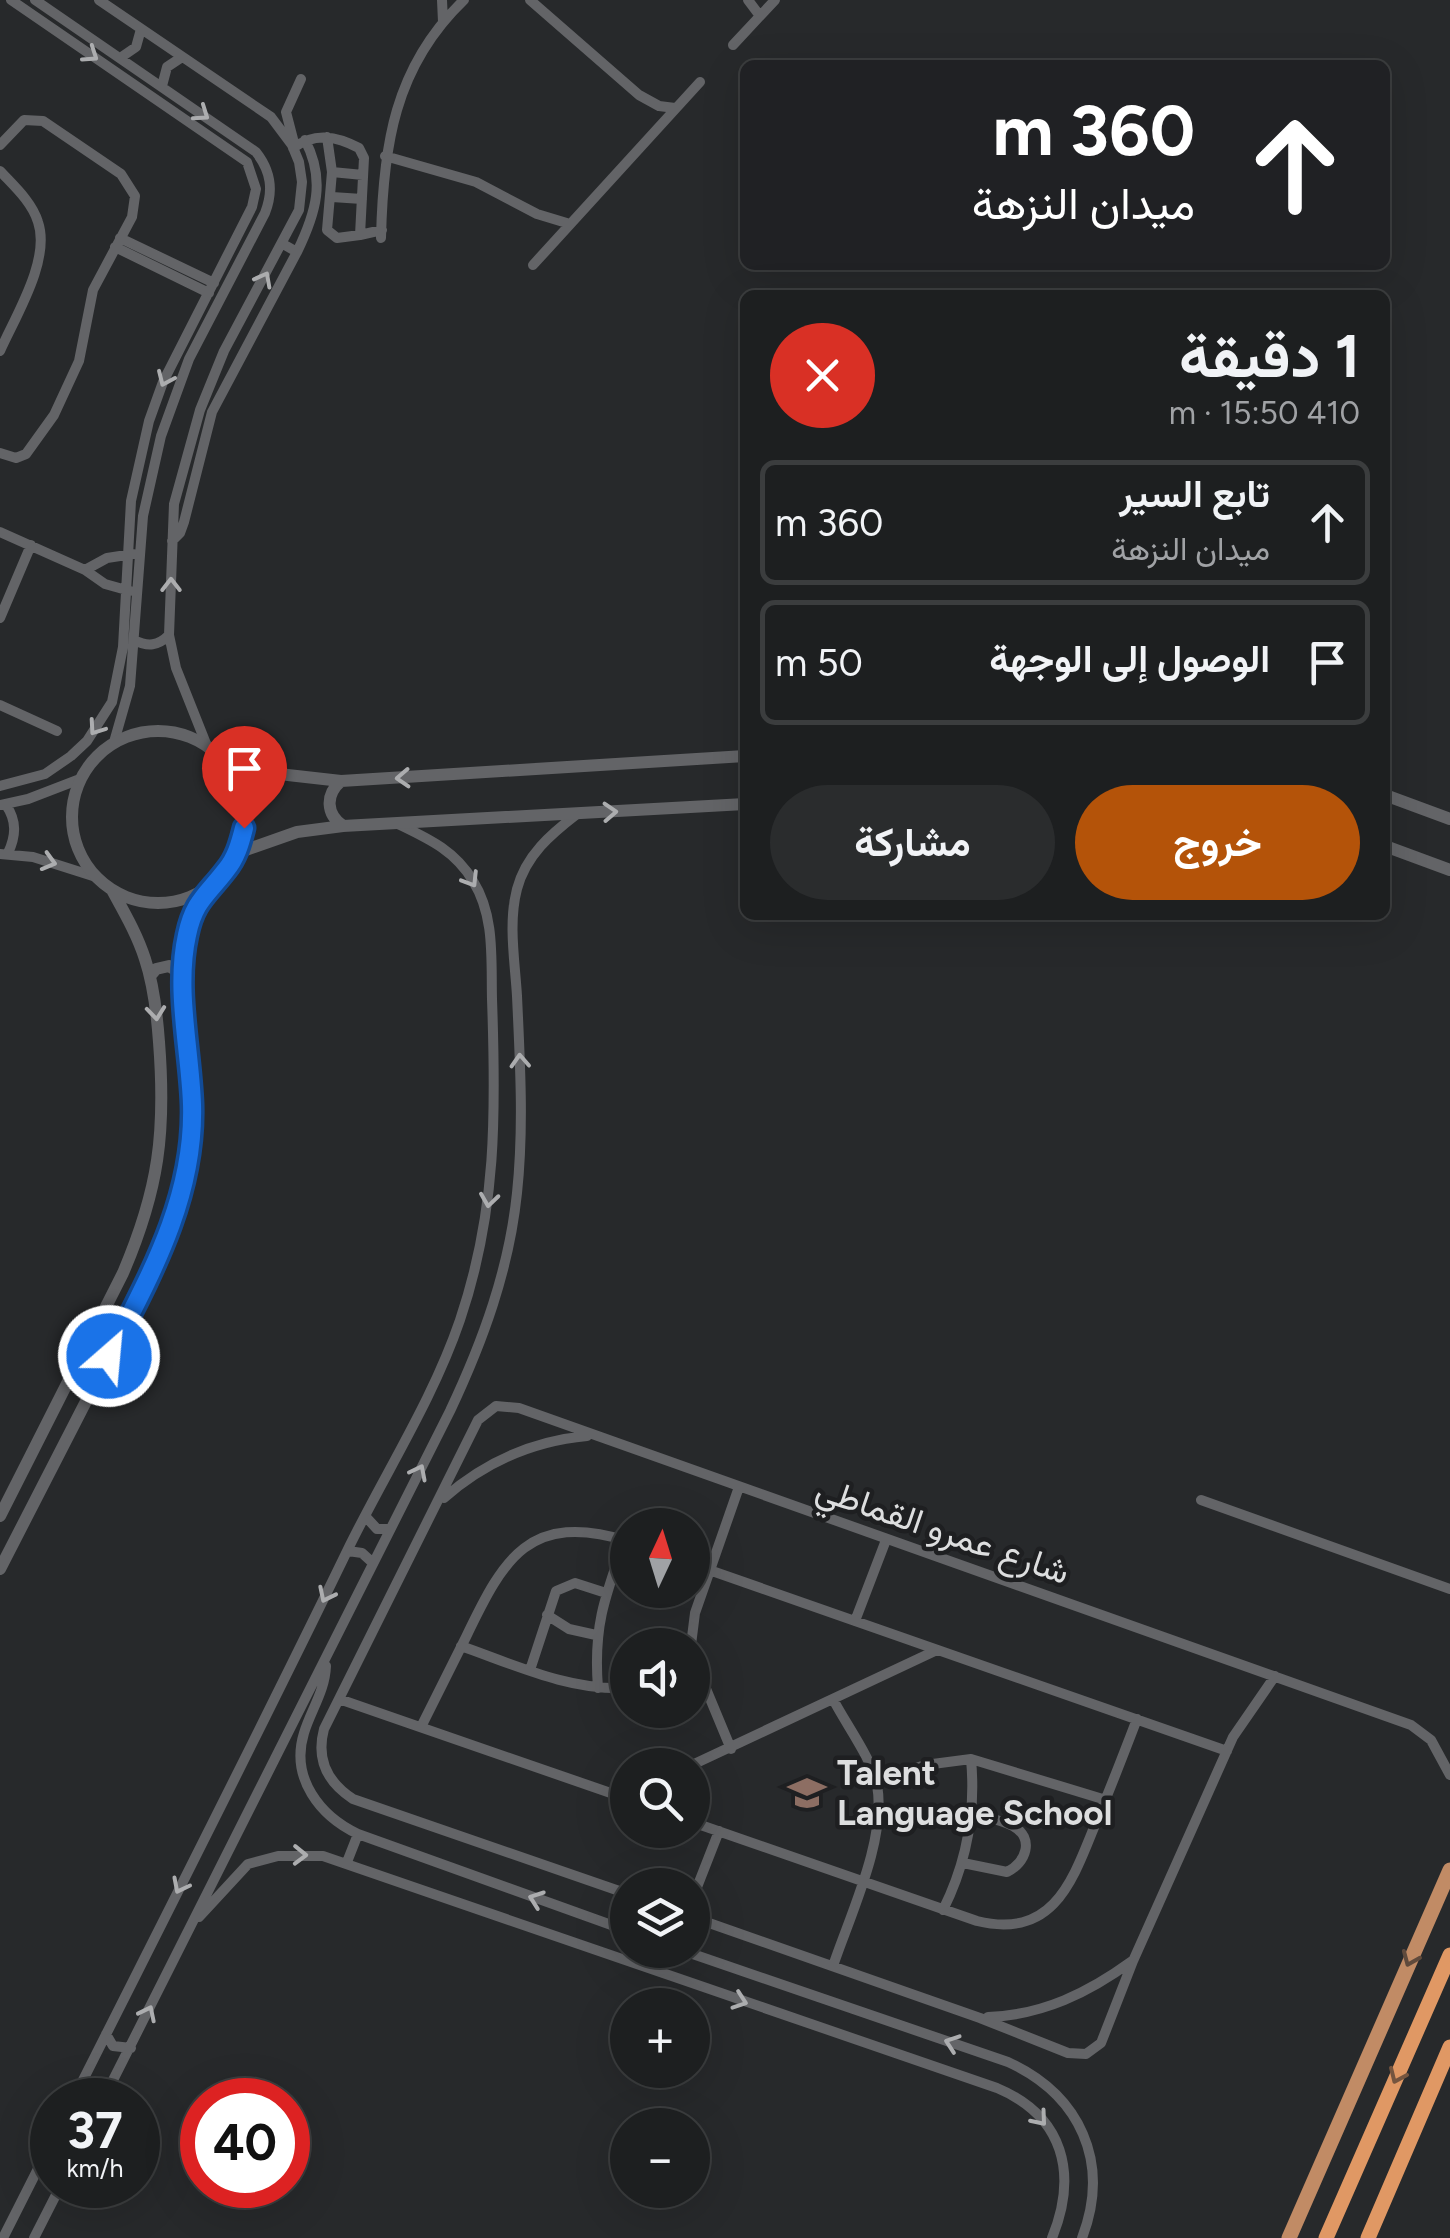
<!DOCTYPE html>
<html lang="ar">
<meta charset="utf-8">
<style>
:root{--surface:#1d1f20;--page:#2a2c2d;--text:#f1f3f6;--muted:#a0a2a5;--line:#3b3d3e;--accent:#b45309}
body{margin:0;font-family:Figtree,Vazirmatn,sans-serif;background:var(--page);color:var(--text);direction:rtl;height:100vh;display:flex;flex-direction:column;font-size:38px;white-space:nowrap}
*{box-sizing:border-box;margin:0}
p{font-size:32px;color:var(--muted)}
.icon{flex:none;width:55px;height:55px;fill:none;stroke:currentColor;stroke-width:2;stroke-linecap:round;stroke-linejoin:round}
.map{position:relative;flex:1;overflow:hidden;direction:ltr}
.details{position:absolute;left:740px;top:290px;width:650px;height:630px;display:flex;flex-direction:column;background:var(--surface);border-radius:15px;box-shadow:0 10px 40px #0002,0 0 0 2px var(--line);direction:rtl}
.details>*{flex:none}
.top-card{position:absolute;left:740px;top:60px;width:650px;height:210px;border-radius:15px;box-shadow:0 10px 40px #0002,0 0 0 2px var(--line);direction:rtl;background:#202124;color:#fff;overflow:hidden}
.needle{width:65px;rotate:4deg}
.fabs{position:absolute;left:610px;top:1508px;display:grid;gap:20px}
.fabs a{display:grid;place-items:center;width:100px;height:100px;border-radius:50%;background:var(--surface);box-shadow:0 10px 40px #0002,0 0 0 2px var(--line);font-size:50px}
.speed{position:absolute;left:30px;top:2078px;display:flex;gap:20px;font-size:50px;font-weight:700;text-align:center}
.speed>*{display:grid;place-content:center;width:130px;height:130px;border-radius:50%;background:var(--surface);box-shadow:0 10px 40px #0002,0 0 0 2px var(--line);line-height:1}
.speed small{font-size:25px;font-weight:400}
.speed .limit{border:15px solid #d22;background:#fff;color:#111}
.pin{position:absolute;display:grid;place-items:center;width:85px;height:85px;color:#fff;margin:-102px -42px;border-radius:50% 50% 50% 0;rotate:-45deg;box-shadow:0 0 10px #0007}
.pin .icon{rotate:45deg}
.me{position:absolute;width:110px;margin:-55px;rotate:27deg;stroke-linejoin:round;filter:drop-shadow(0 0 8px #0008)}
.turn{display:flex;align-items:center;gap:35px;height:210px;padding:0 30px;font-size:45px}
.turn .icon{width:130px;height:130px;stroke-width:2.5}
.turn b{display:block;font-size:70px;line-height:85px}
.round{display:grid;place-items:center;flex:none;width:105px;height:105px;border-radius:52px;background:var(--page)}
.head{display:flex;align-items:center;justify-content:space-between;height:170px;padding:0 30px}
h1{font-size:60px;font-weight:700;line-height:75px}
.button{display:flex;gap:20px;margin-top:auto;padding:20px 30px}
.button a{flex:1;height:115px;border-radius:60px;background:var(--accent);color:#fff;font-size:40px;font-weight:700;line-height:115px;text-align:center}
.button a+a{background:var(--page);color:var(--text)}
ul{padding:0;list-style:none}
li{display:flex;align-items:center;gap:30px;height:125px;margin:0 20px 15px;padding:0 10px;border:5px solid var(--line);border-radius:15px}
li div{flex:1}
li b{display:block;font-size:38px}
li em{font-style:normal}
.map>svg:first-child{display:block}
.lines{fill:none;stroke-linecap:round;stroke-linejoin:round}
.minor{stroke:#636467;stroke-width:10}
.tertiary{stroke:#636467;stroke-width:12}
.primary{stroke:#c18b65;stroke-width:15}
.trunk{stroke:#e09864;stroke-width:15}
.oneway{stroke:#acadaf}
.oneway2{stroke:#5f4a3c}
.oneway3{stroke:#75553f}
.route-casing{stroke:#114b97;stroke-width:25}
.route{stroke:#1a73e8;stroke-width:18}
.labels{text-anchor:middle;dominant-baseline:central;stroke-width:9;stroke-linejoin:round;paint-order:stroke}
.street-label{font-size:35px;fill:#dddedf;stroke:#1e1f21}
.poi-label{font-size:35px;font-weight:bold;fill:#dddedf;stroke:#1e1f21;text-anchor:start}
</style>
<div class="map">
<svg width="1450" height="2238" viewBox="0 0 1450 2238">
<rect width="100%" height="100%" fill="#27292b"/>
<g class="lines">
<!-- minor -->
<path class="minor" d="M35,0L256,152C271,171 274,190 265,213L189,359L161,436L143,516L130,686L114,742
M99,0L271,117L292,145L299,162L302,182L299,210L224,351L200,410L174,504L169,635L176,668L207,746
M442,0L443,22
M530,0L639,95L659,106L675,108
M748,0L760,16
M733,45L775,0
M120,58L136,47L141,29
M162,86L167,67L182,57
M327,137L332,172L327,230L337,238L360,235
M293,139L286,112L301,79
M0,145L24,120L43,121L121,174L135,196L132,217L93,290L79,361L54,415L26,454L16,458L0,453
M293,148C315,132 336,136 359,148L364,158L360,235L382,230
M385,156L476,182L537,214L570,224
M0,171C14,186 32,202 38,222C51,260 15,317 0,351
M332,172L363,175
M332,197L362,199
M120,238L214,283
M381,238C383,147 394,67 464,0
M115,247L209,293
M297,252C316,213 326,180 305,140
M533,265L700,82
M0,532L85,570L105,584L130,591
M172,541L180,533L184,522L212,412L297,252L283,244
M85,570L107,558L133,554
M0,618L31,545
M134,640C148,647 158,646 169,635
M0,705L57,731
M0,786L45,774L71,756L87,741L112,702L123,647L131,501L149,421L163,382L252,207L256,189L247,162L11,0
M0,805L28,799L80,779
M6,805C17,821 16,836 8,853
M0,854L33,857L96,877
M444,1498C485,1462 533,1441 587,1436
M1201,1500L1450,1589
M365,1516L377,1529H390
M348,1551L362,1553L373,1563
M692,1564L1227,1751
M547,1615L569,1629L596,1635
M855,1621L886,1540
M691,1645L695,1613L739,1487
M461,1646C515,1665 570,1691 628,1688
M692,1655L731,1749
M326,1666C325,1691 311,1710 304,1733C290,1778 320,1816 358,1834L628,1931
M530,1670L556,1591L575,1583L606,1593
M598,1688C593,1627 605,1596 625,1540
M339,1699L628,1799
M421,1727C436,1697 451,1667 466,1637C504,1558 529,1511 628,1541
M692,1765L937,1650
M877,1781L925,1765L971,1759L1106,1800
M692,1822L977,1921C1055,1940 1073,1879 1097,1820C1111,1787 1124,1753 1137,1719
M347,1862L358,1834
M963,1863L1007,1872C1026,1863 1035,1838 1013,1826C1001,1820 985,1817 972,1813
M628,1894L353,1799C327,1782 316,1759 324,1729L478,1420L496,1406L519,1408L1411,1725L1431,1740L1450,1775
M692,1900L719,1831
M943,1910C967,1862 976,1813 971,1759
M199,1917L248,1864L278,1856H323L997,2088C1064,2116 1078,2174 1052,2238
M692,1917L980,2018L1068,2053L1086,2054L1101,2043L1133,1961L1233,1737L1275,1676
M681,1950L1008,2062C1080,2095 1111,2162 1082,2238
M833,1966C850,1915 887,1839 877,1785C873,1761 846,1724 834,1701
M988,2017C1043,2015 1088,1993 1132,1961
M106,2034L113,2046L131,2048
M73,2100C166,1915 260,1731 350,1545C387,1470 433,1399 460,1320C497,1211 496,1112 492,999C491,959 495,916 473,881C455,850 427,838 396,823
M103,2100L450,1411C483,1341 509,1270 517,1193C524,1127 520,1062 517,996C515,962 508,923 517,889C526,855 551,834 577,814
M3,2238L52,2141
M34,2238L61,2185"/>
<!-- tertiary -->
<path class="tertiary" d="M72 817a86 86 0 1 1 172 0a86 86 0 1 1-172 0Z
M222,755L279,774L341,781L745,756
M341,781C325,795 326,814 343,826
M1385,795L1450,819
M1385,846L1450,870
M237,853L297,832L343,826L745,804
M150,976L156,969L169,966L183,975
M0,1516L123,1273C159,1189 166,1132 159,1042C157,1014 154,986 145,959C137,934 124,912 112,890
M0,1569C39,1492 79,1416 118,1339C140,1294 167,1249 181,1201C190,1170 193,1135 192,1103C189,1030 167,953 208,888"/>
<!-- primary -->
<path class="primary" d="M1289,2238L1450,1870"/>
<!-- trunk -->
<path class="trunk" d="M1326,2238L1450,1955
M1368,2238L1450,2047"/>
</g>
<!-- one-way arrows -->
<defs><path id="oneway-chevron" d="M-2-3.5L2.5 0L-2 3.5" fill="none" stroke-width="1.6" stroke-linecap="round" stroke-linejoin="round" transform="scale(2.5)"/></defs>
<g class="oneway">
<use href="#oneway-chevron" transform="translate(91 55) rotate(34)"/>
<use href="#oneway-chevron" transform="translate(202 114) rotate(35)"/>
<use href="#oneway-chevron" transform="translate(264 279) rotate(-62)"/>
<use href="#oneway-chevron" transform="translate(165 379) rotate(114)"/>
<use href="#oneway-chevron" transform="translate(171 585) rotate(-90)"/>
<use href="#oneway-chevron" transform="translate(96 728) rotate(125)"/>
<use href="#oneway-chevron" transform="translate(403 778) rotate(177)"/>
<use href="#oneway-chevron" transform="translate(610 812) rotate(-3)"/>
<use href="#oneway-chevron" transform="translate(49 862) rotate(16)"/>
<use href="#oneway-chevron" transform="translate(471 880) rotate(58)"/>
<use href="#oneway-chevron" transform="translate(156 1013) rotate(84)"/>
<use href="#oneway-chevron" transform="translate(520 1061) rotate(-93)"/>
<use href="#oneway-chevron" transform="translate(489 1200) rotate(98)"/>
<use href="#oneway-chevron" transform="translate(419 1472) rotate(-63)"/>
<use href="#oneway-chevron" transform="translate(326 1595) rotate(116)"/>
<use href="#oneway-chevron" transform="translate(300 1855) rotate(1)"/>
<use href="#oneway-chevron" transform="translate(180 1886) rotate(117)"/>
<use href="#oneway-chevron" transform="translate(536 1899) rotate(-160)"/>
<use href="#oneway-chevron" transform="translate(740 2001) rotate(19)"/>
<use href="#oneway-chevron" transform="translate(148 2013) rotate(-64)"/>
<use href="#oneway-chevron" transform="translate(952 2043) rotate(-161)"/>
<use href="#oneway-chevron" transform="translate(1040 2119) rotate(50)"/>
</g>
<use class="oneway2" href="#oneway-chevron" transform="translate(1410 1959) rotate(113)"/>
<use class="oneway3" href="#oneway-chevron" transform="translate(1397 2076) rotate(114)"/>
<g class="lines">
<!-- route casing -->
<g class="route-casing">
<path id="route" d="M109,1356C150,1276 195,1197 192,1104C190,1049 175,989 187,935C194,901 207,895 226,870C236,858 240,844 244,828"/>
</g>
<!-- route -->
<use href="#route" class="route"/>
</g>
<!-- icons -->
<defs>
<g id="school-bare" transform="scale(3)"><path d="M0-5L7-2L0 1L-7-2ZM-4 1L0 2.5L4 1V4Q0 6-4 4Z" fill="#8d6e63" stroke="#1e1f21" stroke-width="2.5" paint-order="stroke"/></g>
</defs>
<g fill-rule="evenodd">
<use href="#school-bare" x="807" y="1793"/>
</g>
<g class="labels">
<!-- street labels -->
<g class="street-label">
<text transform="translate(943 1530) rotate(19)">شارع عمرو القماطي</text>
</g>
<!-- poi labels -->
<g class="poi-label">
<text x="837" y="1773">Talent<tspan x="837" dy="40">Language School</tspan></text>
</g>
</g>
</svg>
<div class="fabs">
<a><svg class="needle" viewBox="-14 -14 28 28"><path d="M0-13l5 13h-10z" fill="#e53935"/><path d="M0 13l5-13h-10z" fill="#a0a2a5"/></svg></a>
<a><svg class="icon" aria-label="sound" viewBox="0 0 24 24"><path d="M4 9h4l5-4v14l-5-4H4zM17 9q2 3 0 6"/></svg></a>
<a><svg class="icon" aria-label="search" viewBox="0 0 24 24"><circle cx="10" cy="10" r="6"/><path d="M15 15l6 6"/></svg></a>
<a><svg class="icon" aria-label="layers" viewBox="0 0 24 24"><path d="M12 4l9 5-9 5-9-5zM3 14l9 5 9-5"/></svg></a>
<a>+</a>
<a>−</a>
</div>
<div class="speed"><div>37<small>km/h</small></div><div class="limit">40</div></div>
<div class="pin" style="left:244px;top:828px;background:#d93025"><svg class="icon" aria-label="arrive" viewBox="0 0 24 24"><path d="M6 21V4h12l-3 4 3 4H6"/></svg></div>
<svg class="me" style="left:109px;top:1356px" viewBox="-20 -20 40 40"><circle r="17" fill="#1a73e8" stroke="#fff" stroke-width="3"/><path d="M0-11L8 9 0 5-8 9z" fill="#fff"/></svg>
<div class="top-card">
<div class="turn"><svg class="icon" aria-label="ahead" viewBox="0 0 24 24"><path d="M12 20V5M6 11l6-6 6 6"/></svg><div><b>360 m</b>ميدان النزهة</div></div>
</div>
<section class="details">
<div class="head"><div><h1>1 دقيقة</h1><p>410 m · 15:50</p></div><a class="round" style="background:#d93025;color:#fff"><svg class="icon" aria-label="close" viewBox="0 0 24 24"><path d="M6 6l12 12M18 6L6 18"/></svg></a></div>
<ul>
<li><svg class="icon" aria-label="ahead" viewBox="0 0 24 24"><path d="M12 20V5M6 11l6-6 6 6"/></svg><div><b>تابع السير</b><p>ميدان النزهة</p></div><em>360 m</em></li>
<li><svg class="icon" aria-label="arrive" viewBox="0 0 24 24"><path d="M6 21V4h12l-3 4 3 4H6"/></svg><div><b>الوصول إلى الوجهة</b></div><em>50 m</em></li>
</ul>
<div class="button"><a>خروج</a><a>مشاركة</a></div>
</section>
</div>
